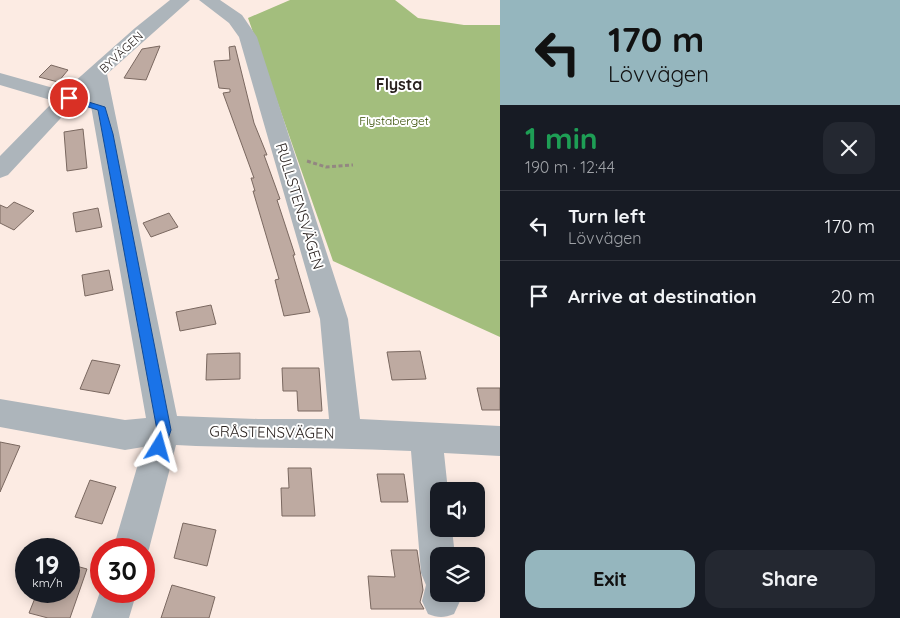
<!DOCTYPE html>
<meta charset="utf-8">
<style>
:root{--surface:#171b24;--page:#242831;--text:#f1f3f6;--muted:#9ea1a6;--line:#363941;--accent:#95b6be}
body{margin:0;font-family:Quicksand,sans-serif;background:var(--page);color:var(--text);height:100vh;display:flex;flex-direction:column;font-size:19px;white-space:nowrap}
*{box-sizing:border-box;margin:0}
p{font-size:16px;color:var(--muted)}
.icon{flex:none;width:28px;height:28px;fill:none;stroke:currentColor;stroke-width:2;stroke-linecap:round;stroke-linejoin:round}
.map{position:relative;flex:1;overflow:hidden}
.sheet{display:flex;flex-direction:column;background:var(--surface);width:400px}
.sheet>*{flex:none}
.top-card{background:#95b6be;color:#111;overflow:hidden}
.tools{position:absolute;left:430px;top:482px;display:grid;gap:10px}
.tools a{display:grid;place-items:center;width:55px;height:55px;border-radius:10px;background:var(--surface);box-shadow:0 2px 12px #0003;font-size:25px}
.speed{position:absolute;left:15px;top:538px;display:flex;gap:10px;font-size:25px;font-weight:700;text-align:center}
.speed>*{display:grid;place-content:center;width:65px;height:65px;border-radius:50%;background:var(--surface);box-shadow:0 2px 12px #0003;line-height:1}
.speed small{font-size:12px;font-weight:400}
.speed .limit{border:8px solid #d22;background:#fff;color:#111}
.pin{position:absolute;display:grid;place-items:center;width:42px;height:42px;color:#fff;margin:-21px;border:2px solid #fff;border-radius:50%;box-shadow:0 1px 5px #0007}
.me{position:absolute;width:55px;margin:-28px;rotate:8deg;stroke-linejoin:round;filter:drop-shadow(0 0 4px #0008)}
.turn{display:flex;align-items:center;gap:18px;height:105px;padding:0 25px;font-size:22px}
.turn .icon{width:65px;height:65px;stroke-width:2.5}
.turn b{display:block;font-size:35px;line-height:42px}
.round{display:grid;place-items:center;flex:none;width:52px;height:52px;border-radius:15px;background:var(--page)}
.headline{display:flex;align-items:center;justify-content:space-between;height:85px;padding:0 25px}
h1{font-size:30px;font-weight:700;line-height:38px;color:#1e9e55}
.action{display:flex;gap:10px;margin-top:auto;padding:10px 25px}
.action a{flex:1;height:58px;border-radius:15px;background:var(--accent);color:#111;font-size:20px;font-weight:700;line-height:58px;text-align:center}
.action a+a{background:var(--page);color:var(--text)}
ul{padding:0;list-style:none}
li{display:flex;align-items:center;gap:15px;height:70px;padding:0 25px;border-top:1px solid var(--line)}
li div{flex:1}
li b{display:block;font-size:19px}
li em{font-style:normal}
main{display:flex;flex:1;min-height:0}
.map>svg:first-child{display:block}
.forest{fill:#a3be7d}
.building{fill:#beaaa1;stroke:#7a6860}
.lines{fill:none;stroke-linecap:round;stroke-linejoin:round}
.path{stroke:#938781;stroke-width:3;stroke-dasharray:4 2.5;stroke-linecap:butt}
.minor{fill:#adb5bb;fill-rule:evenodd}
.route{fill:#1a73e8;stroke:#114b97}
.labels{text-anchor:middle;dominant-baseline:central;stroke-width:4;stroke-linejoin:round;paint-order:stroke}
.far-street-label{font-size:12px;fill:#29211e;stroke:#fff}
.far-park-label{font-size:12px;fill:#344c00;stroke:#fff}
.street-label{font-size:15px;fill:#29211e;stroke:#fff}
.far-district-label{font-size:16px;font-weight:bold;fill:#29211e;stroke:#fff}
</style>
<main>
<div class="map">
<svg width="500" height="618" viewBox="0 0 500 618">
<rect width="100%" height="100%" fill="#fcebe3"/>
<!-- forest -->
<path class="forest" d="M290,0H395L418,18L464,25H500V337L333,261L248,18Z"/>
<!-- building -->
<path class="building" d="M160,46L146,80L124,78L142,49Z
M235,46L254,123L267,155H264L280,199L277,200L295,255H293L310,312L284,316L275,280L279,279L253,191H255L251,178H254L223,93L230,92V89L219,88L214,61L230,60L229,47Z
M51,65L68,70L58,82L39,77Z
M83,129L87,168L67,171L64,132Z
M14,202L34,211L14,230L0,223V205L7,208Z
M98,208L102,227L76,232L73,213Z
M169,213L178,227L151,237L143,223Z
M109,270L113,290L85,296L82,275Z
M211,305L216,324L180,331L176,312Z
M420,351L426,379L392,380L387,352Z
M240,353V379L206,380L207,354Z
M92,360L120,365L109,394L80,389Z
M282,368H319L322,411H298L297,391H283Z
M477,388H500V410H482Z
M0,442L20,446L0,492Z
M288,468H311L315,516H282L281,488H289Z
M377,474H404L408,502H381Z
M90,480L116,487L102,524L75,517Z
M183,523L216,530L207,566L174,558Z
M391,550H417L423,590L420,602L424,609H371L368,576L395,577Z
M69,564L87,569L70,618H48L29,613L37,593L43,595L45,591H69Z
M172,585L215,597L209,618H161Z"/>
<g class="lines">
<!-- path -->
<path class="path" d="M307,161L326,167L353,165"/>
<!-- minor -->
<path class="minor" d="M170,0H190L107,74L177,416L258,419H329L320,319L239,37L229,23L199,0H220L242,15L257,37L348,319L360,419L500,426V456L444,453L448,491H439V529H452L455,556H439V594H459L460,601L454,614C444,618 438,618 428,614L422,601L426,585L421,573L411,451C333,447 254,449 176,445L149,549L144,561V549H113L143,447L125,450L0,427V399L125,420L146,418L91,106L83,109L72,106L8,175L0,178V156L54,101L0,85V73L64,91L135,28ZM89,90L90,99L83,96Z
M101,589V591H137L129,618H91Z"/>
</g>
<!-- route -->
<path class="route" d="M69,96L105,107L113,134L171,430L164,451L159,453L155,451L153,447L157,430L98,110L66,100V97Z"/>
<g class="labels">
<!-- far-street labels -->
<g class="far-street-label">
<text transform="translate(121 52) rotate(-43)">BYVÄGEN</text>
</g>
<!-- far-park labels -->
<g class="far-park-label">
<text x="394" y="120">Flystaberget</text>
</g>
<!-- street labels -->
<g class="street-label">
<text transform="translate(300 206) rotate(73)">RULLSTENSVÄGEN</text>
<text transform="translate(272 432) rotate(1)">GRÅSTENSVÄGEN</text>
</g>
<!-- far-district labels -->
<g class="far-district-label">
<text x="399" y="84">Flysta</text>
</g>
</g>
</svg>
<div class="tools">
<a><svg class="icon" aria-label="sound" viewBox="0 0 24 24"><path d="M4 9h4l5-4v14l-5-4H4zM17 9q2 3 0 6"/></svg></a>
<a><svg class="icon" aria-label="layers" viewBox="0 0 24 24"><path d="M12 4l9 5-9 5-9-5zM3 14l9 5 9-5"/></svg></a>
</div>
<div class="speed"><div>19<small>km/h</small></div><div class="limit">30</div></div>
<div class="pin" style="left:69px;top:98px;background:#d93025"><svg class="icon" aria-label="arrive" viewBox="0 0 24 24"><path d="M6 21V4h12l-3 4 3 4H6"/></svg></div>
<svg class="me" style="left:159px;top:447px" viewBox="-20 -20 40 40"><path d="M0-17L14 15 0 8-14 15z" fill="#1a73e8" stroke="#fff" stroke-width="4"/></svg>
</div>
<section class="sheet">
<div class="top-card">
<div class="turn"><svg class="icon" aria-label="left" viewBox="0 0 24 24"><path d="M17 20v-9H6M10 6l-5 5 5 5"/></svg><div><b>170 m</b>Lövvägen</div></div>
</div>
<div class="headline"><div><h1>1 min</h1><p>190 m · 12:44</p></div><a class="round"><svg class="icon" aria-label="close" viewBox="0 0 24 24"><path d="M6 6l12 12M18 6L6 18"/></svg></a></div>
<ul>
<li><svg class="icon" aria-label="left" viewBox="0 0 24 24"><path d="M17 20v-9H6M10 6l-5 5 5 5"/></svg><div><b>Turn left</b><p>Lövvägen</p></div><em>170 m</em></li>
<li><svg class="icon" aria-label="arrive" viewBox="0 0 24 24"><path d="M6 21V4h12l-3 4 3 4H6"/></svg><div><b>Arrive at destination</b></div><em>20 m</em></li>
</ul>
<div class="action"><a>Exit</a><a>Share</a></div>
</section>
</main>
